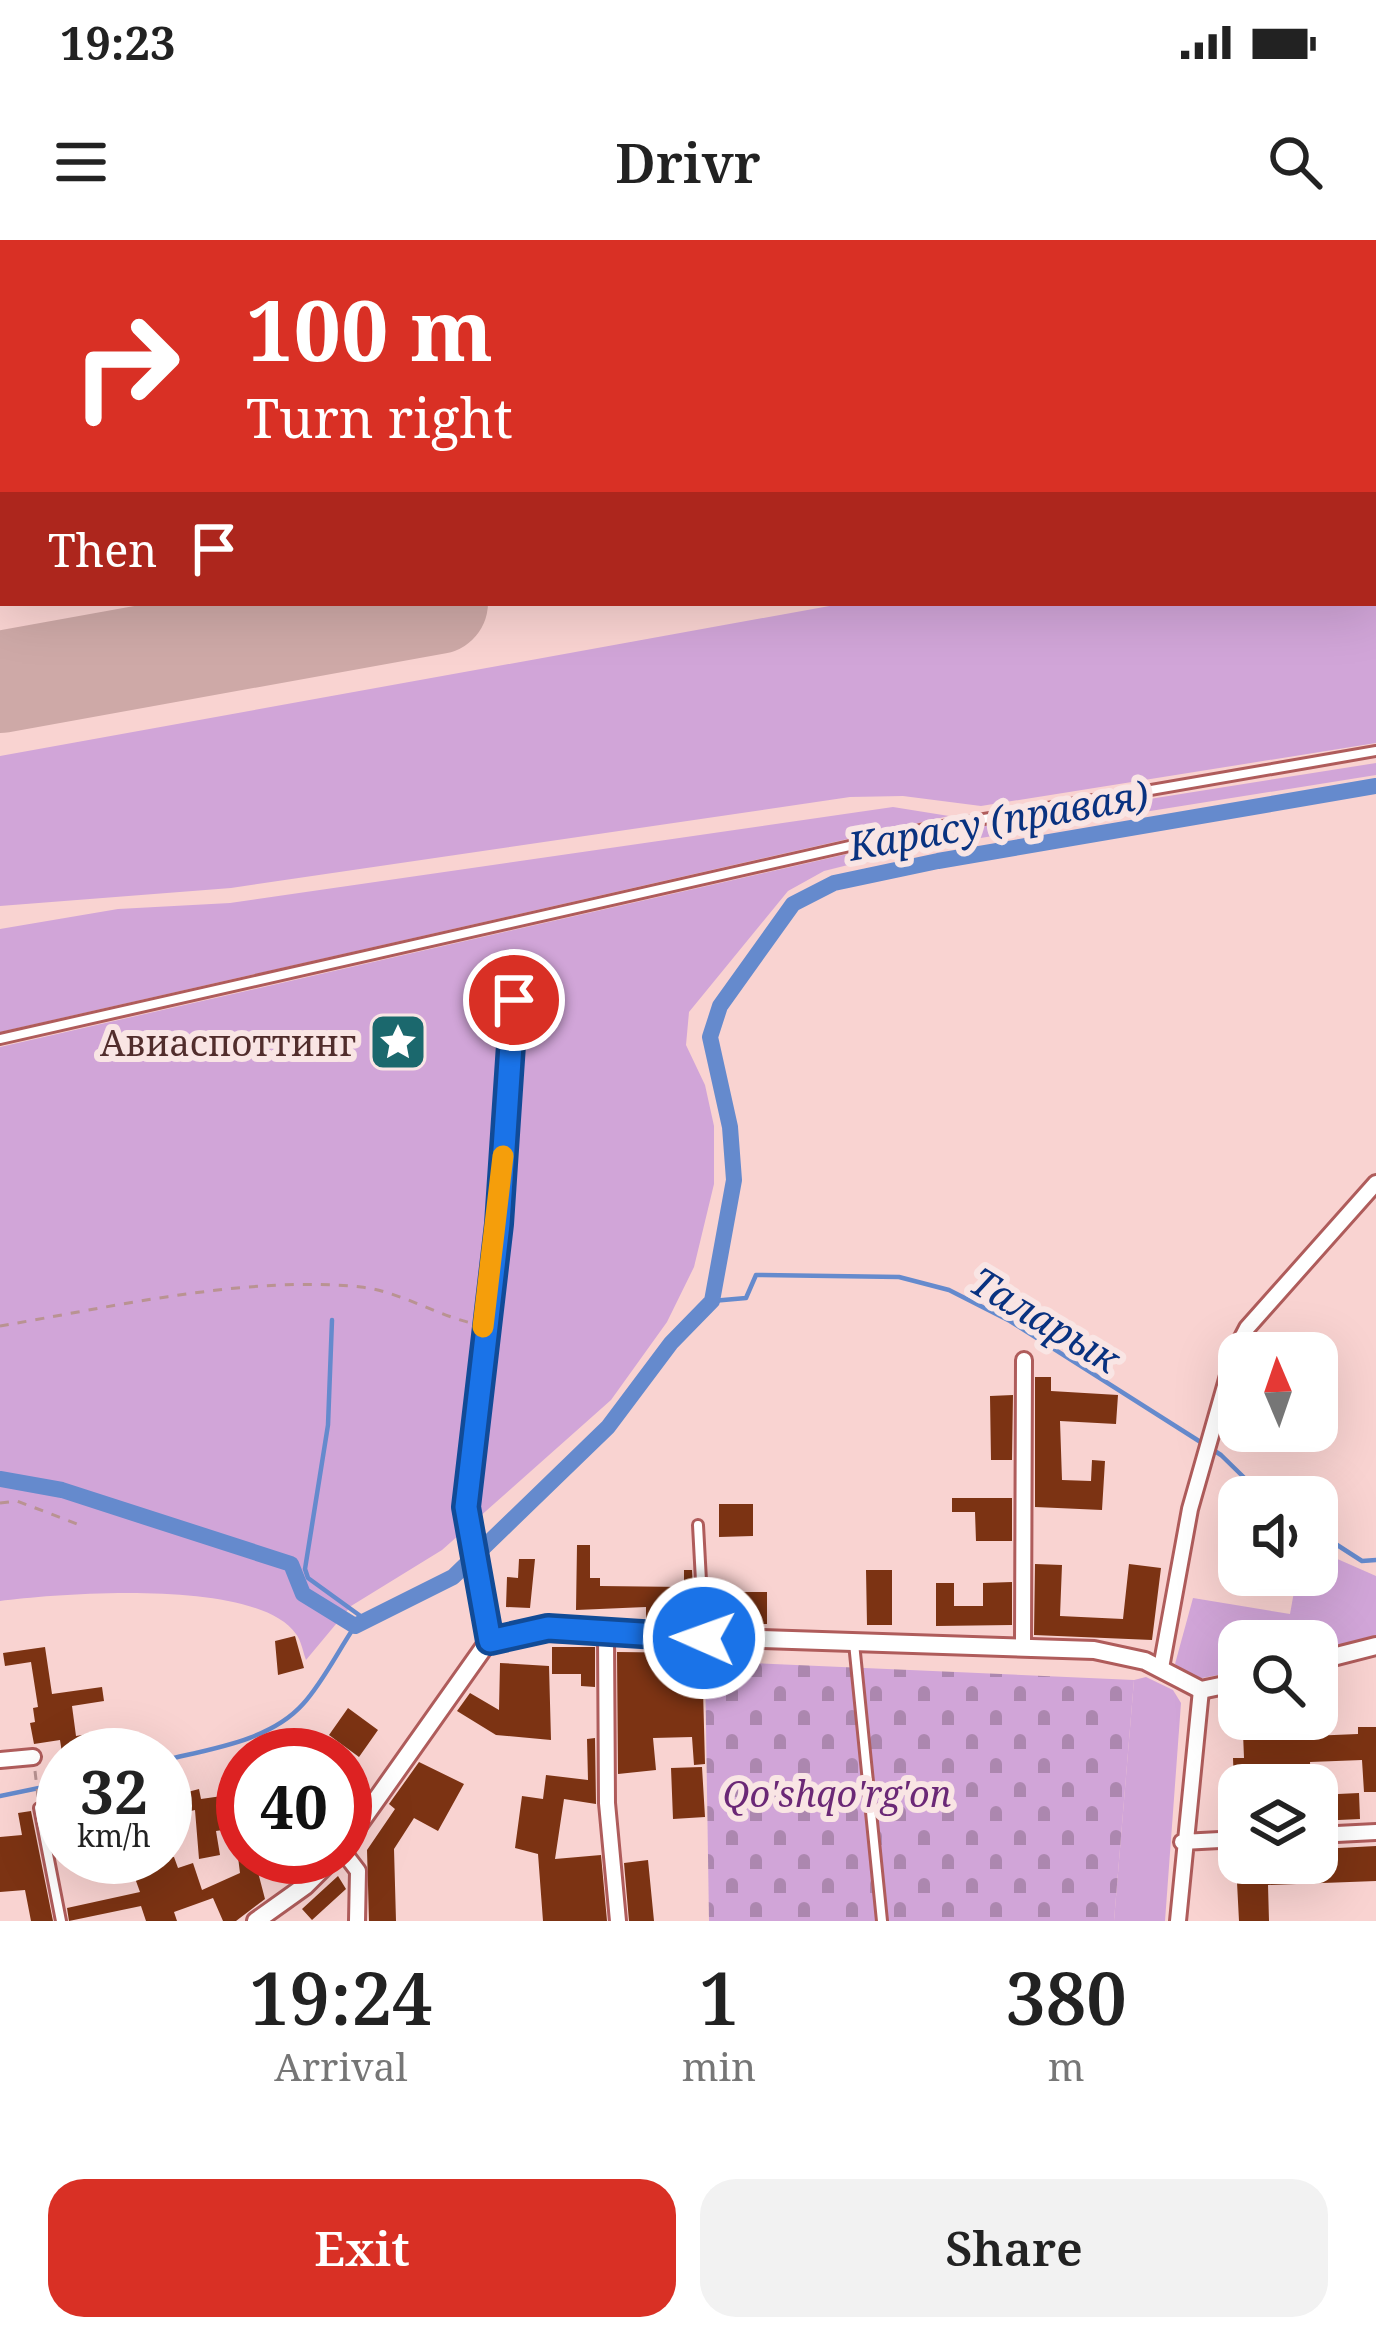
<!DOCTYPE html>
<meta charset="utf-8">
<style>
:root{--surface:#fff;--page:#f2f2f2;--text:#222;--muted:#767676;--accent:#d93025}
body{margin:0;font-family:"Noto Serif",serif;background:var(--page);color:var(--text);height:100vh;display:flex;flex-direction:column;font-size:45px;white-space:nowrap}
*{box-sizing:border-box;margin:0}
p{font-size:39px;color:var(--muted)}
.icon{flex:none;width:66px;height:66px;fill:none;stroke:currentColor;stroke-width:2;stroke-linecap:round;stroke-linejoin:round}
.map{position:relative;height:1681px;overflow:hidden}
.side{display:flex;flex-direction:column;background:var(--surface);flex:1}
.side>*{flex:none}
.guide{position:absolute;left:0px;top:0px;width:1377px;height:366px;box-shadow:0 12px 48px #0002;background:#d93025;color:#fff;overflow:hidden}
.needle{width:78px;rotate:358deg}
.fabs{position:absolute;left:1218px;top:1092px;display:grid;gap:24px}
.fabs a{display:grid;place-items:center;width:120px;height:120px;border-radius:24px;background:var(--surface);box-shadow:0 12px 48px #0002;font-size:60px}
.speed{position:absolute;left:36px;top:1488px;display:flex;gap:24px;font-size:60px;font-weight:700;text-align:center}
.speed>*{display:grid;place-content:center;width:156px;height:156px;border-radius:50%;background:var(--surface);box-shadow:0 12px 48px #0002;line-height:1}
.speed small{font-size:30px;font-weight:400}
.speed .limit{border:18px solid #d22;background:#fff;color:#111}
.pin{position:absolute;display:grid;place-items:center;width:102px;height:102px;color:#fff;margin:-51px;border:6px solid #fff;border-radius:50%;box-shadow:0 3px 12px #0007}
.me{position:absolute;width:132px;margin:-66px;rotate:272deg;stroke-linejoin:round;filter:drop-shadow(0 0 9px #0008)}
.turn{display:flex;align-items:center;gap:42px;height:252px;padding:0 48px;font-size:54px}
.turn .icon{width:156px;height:156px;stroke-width:2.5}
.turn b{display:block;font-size:84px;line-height:102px}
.then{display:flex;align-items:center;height:114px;padding:0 48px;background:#0003;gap:24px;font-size:45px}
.eta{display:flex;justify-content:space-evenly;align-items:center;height:204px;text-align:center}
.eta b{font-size:72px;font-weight:600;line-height:84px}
.button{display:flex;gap:24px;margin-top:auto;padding:24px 48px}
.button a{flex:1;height:138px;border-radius:36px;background:var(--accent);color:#fff;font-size:48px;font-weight:600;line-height:138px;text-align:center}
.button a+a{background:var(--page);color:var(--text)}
.status{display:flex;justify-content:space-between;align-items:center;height:84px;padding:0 60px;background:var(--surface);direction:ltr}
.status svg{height:33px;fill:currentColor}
header{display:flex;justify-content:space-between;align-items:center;height:156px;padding:0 48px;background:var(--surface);font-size:54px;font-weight:600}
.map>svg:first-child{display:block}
.green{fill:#d1a5d8}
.cemetery{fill:url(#cemetery-stones)}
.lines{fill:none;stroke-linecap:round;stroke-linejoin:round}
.stream{stroke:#658acd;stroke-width:4.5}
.canal{stroke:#658acd;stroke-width:16}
.runway{stroke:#cea9a7;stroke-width:102}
.building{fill:#7c3313}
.service-casing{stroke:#af5c5b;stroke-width:14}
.minor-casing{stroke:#af5c5b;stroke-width:20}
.tertiary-casing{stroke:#af5c5b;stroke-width:22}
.path{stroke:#b99392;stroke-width:3;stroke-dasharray:9 9;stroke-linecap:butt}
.service{stroke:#fff;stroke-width:8}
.minor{stroke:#fff;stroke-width:14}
.tertiary{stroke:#fff;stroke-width:16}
.route-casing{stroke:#114b97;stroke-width:30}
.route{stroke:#1a73e8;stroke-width:21}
.slow{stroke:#f59e0b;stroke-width:21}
.labels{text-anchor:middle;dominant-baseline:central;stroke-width:12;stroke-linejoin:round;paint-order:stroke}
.poi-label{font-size:36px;fill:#512d2c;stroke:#f9e5e4;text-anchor:end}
.park-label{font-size:36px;font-style:italic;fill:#6b2876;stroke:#f9e5e4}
.water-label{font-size:39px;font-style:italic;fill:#093280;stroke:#f9e5e4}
</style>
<div class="status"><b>19:23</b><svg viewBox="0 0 49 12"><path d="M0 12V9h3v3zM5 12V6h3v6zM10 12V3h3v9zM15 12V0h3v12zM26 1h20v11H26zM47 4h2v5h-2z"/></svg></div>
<header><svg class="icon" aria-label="menu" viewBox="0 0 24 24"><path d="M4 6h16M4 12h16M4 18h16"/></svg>Drivr<svg class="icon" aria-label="search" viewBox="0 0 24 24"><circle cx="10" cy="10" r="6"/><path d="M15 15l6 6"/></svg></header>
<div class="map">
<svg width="1376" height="1681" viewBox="0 0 1376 1681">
<defs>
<pattern id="cemetery-stones" width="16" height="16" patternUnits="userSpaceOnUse" patternTransform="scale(3)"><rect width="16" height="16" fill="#d1a5d8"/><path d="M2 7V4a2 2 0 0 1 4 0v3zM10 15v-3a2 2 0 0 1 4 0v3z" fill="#ac87af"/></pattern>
</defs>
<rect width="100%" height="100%" fill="#f9d3d1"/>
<!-- green -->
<path class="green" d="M186,0H1376V122L1374,3H169Z
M1376,267V503L981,566L903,556L850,557L231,648L0,666V516L846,363H1374Z
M1376,523V535L912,609L824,631L788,651L689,772L686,805L705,845L714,886V944L694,1027L667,1082L611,1160L442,1310L351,1366L306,1420C303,1412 301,1400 296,1394C257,1338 62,1353 0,1361V807L948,591Z
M893,567L949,576L0,792V689L118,669L230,663Z
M1317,1310L1376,1336V1395L1317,1411V1401H1239V1431L1197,1439L1175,1424L1193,1358L1290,1374L1297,1335H1317Z
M1146,1437L1173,1450L1181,1463L1165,1681H1114L1134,1440Z"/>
<!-- cemetery -->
<path class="cemetery" d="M705,1421L1134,1440L1114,1681H709Z"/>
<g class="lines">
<!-- stream -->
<path class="stream" d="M712,1061L746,1058L756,1035L899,1037L949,1050L1010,1081L1221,1215L1264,1257
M332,1080L328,1185L305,1329L308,1338L366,1380
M1317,1292L1362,1321L1376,1320
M165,1520C210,1509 270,1501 303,1464C323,1442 338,1411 355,1386
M0,1556L63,1543"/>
<!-- canal -->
<path class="canal" d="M0,1239L62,1250L291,1324L303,1354L355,1386L453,1337L608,1187L671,1103L712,1061L734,940L730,887L710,797L720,766L793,664L834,643L938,621L1376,546"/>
<!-- runway -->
<path class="runway" d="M1374,193L1376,192
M0,442L437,363"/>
</g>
<!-- building -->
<path class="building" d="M1035,1137H1051V1151L1118,1155L1116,1184L1060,1181L1062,1240L1091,1241L1092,1220L1105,1221L1102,1270L1035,1267Z
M1013,1155L1012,1220H991L990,1156Z
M952,1258H1012V1301H976L975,1272H952Z
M719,1264H753V1296L719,1297Z
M577,1305H590V1338H600V1346L684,1347V1330H692L695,1384L646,1382V1367L576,1370Z
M519,1319H535L530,1368L506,1367L507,1337L518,1338Z
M1035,1324L1062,1325L1060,1376L1123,1379L1129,1324L1161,1328L1152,1400L1034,1395Z
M866,1330H892V1385H867Z
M1012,1342V1385L936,1386V1343H954V1366H983V1343Z
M710,1352H767V1384L712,1385Z
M295,1396L304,1428L278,1435L275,1401Z
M45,1407L52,1454L102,1447L104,1461L72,1466L76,1496L112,1490L115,1504L62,1513L60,1500L34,1504L30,1483L35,1482L33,1468L38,1467L31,1422L5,1426L3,1413Z
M552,1407H595V1447L581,1446V1434H552Z
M617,1412L702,1413L705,1524L694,1525L692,1497L653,1498L656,1530L618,1534Z
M500,1423L549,1426L551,1500L496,1495L457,1471L470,1453L499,1470Z
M348,1468L378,1490L359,1517L329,1495Z
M1358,1487H1376V1552H1364L1362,1520L1310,1522L1311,1545H1234L1233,1518H1244L1243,1493L1310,1491V1496L1358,1494Z
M595,1498L596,1564L564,1559L555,1619L601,1615L607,1681H543L538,1614L515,1608L522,1556L543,1559L546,1535L588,1540L587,1499Z
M419,1522L464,1544L438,1591L414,1578L394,1609L396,1681H369L367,1610L395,1569L389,1564Z
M702,1527L705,1577L673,1579L671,1528Z
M199,1549L201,1559L243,1553V1587L216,1591L220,1615L199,1619L195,1570L165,1577V1558Z
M1359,1553L1360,1579L1317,1581V1555Z
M31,1571L53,1681H31L25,1650L0,1652V1597L22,1595L18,1573Z
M1376,1606V1641L1268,1645L1269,1681H1239L1236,1623H1320L1319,1609Z
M157,1617H174L178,1628L193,1623L202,1650L240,1633L238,1617H254L265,1659L236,1681H223L213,1658L174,1672L177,1681H146L141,1666L69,1681L67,1668L140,1652L132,1630L158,1621Z
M648,1620L654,1681H629L624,1623Z
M338,1636L346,1649L312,1680L302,1669Z"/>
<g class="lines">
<!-- service casing -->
<g class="service-casing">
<path id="service" d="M1374,10L1376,9
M0,252L3,251
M0,799L920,590L1376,511
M698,1285L704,1397
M490,1401L466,1267L499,984L514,760
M854,1403L882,1681
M61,1681L39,1568L63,1565"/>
</g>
<!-- minor casing -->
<g class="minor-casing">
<path id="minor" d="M606,1395L607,1563L618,1681
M1023,1406L1024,1120
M1161,1428L1190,1269L1235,1111L1247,1088L1376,943
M0,1520L33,1517
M1317,1595L1376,1592
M1182,1602L1239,1599
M345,1614L358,1631L357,1681
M1178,1681L1201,1450"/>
</g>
<!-- tertiary casing -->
<g class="tertiary-casing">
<path id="tertiary" d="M1317,1421L1376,1406
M345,1604L485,1406L518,1391L1094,1410L1145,1421L1201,1450L1239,1442
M256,1681L305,1646L334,1617"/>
</g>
<!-- path -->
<path class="path" d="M0,1086C112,1067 248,1035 361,1047C402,1052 437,1076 476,1084
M0,1263L17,1261L85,1287
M35,1531L38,1557"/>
<!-- service -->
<use href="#service" class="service"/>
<!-- minor -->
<use href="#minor" class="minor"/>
<!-- tertiary -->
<use href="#tertiary" class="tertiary"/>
</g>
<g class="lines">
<!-- route casing -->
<g class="route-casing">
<path id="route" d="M514,760L499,984L466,1267L490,1401L548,1388L704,1398"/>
</g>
<!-- route -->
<use href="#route" class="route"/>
<!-- slow -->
<path class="slow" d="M483,1087L503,916"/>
</g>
<!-- icons -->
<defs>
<g id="sight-square" transform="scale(3)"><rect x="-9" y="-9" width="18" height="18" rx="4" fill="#1b686d" stroke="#f9e5e4"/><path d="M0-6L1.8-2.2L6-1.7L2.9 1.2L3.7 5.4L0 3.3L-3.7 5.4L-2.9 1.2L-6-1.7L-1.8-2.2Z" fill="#fff"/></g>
</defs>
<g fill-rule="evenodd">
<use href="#sight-square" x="398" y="802"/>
</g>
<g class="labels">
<!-- poi labels -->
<g class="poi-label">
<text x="356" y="802">Авиаспоттинг</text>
</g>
<!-- park labels -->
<g class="park-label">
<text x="837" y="1553">Qo'shqo'rg'on</text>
</g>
<!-- water labels -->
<g class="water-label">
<text transform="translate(998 579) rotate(-10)">Карасу (правая)</text>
<text transform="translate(1046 1079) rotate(31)">Таларык</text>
</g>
</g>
</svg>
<div class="fabs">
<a><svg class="needle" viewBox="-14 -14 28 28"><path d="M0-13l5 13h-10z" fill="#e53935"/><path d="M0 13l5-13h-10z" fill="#767676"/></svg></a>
<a><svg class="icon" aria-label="sound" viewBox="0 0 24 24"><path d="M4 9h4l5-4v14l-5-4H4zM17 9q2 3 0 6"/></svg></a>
<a><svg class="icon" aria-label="search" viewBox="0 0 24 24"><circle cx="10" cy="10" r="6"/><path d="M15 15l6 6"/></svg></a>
<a><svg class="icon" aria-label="layers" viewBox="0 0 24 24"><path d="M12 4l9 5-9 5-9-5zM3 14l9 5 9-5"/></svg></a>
</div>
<div class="speed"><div>32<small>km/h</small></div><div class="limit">40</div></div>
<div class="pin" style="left:514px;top:760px;background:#d93025"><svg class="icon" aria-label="arrive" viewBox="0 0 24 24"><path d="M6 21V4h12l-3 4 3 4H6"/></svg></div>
<svg class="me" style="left:704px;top:1398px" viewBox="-20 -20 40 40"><circle r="17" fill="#1a73e8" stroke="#fff" stroke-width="3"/><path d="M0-11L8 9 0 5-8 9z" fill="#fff"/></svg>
<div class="guide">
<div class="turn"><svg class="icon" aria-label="right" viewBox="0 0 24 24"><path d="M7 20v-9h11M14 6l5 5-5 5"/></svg><div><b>100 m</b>Turn right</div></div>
<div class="then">Then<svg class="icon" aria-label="arrive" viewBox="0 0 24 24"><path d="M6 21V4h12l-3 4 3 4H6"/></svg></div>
</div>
</div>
<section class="side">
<div class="eta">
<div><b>19:24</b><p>Arrival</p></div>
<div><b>1</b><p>min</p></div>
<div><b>380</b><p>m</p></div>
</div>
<div class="button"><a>Exit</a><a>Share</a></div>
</section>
